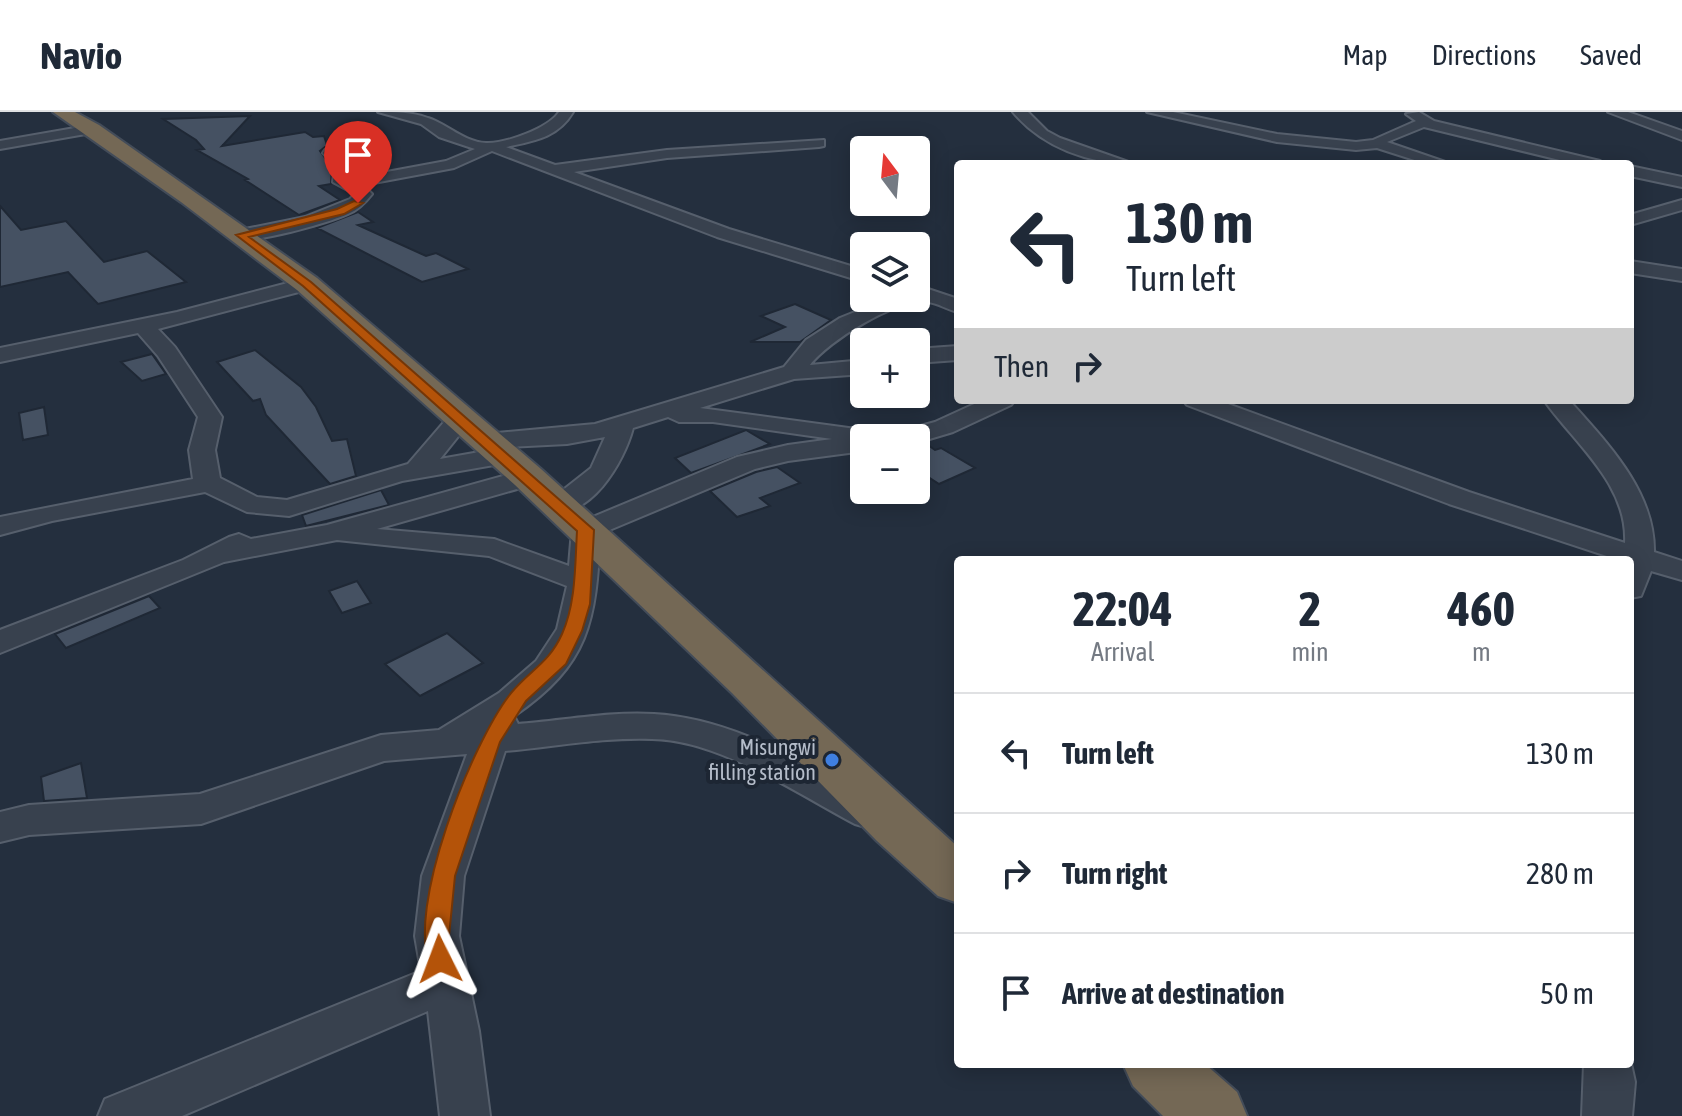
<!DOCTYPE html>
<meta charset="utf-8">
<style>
:root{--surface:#fff;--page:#f6f6f7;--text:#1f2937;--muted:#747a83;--line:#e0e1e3}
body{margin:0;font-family:"Asap Condensed",sans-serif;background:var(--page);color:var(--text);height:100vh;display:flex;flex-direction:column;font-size:30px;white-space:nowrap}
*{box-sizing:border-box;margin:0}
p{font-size:26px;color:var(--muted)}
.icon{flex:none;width:44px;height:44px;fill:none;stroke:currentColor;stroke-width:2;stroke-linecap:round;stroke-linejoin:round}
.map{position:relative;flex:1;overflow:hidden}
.details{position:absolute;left:954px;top:444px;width:680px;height:512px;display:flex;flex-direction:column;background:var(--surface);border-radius:8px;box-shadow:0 4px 20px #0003}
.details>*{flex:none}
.hud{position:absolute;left:954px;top:48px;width:680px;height:244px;border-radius:8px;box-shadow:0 4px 20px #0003;background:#fff;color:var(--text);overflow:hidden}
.needle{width:52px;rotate:344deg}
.controls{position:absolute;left:850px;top:24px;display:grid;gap:16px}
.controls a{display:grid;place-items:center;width:80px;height:80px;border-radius:8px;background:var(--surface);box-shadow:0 4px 20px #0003;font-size:40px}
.pin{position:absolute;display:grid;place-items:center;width:68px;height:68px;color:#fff;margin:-82px -34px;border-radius:50% 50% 50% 0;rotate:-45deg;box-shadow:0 0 8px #0007}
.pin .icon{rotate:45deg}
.me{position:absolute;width:88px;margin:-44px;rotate:357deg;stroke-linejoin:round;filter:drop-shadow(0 0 6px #0008)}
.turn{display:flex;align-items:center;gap:28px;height:168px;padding:0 40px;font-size:36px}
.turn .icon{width:104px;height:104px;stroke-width:2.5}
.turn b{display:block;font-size:56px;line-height:68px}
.then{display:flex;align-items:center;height:76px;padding:0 40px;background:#0003;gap:16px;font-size:30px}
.eta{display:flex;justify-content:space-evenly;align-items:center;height:136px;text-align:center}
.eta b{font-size:48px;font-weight:700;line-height:56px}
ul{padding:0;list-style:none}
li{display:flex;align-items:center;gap:24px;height:120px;padding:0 40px;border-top:2px solid var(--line)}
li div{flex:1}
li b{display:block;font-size:30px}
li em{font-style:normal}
header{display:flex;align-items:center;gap:48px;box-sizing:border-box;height:112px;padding:0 40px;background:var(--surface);border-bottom:2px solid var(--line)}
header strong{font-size:38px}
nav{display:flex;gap:44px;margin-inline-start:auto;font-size:28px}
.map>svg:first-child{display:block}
.building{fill:#455162;stroke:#1f2835;stroke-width:2}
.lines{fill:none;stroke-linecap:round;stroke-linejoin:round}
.minor-casing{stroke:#565f6c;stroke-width:4}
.highway-casing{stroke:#434c59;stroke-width:4}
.minor{fill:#38414e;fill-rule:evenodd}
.highway{fill:#746855;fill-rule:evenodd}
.route{fill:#b45309;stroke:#753606;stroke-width:2}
.shop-dot{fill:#3f7fe0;stroke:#1d2633;stroke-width:3}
.labels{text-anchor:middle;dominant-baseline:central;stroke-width:8;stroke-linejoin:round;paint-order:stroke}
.poi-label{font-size:22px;fill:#b4bcc9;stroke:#1d2633;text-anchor:end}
</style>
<header>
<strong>Navio</strong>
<nav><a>Map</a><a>Directions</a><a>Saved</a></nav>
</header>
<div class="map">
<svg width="1682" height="1004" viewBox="0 0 1682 1004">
<rect width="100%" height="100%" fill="#242f3e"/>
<!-- building -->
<path class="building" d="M250,4L222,34L305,20L313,25L324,24L327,33L338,32L339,37L325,35L320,39L332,55L331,72L319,74L340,88L299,103L245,68L248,67L197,38L204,37L196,28L163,7Z
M0,94L21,118L66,109L104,150L147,139L186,170L98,192L68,160L0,175Z
M358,100L373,110L358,113L426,144L436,141L468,157L422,170L317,116Z
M795,192L831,208L800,230H750L785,215L761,204Z
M255,238L301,275L316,295L332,329L347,327L356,364L330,372L266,303L260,287L253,289L217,250Z
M152,242L166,262L142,269L121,250Z
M44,295L48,323L23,328L19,301Z
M746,318L770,332L691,361L675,346Z
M925,331L935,338L941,336L975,356L939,372L916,357V334Z
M777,355L800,371L760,386L770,394L737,405L710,379L756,360Z
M381,378L389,393L306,414L302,403Z
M357,469L371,491L342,501L329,479Z
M149,484L160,496L66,536L55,522Z
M447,521L483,551L420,584L385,552Z
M81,651L87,686L44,689L41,665Z"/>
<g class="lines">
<!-- minor casing -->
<g class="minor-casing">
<path id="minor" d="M378,0C395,0 412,0 428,6C447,12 464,30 486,31C505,32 549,16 559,0H573C558,26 533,29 506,35L555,53L667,38L824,28V34L819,35L667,46L574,60L729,117L864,158V170L717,125L492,39L454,56L363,73L372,82C365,91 358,98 348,102C328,111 254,132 235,127L232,123L235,119L305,105L350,87L355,82L333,70L335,54L323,41L325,38H335L348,50L349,67L446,49L475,37L439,25L421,12Z
M1013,0H1028L1047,19L1060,26L1134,52C1089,52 1042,35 1013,0Z
M1147,0H1173L1277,22L1356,30L1373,28L1416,9L1406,2L1419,0L1434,9L1600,49L1603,52H1576L1424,15L1387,30L1451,52H1427L1377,36L1356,38L1277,30Z
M1608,0H1628L1682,19V28Z
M92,13L97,14V20L0,37V29Z
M1630,54L1682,65V75L1630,64Z
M1682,88V98L1630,113V103Z
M1630,149L1682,157V169L1630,161Z
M307,166L314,168L317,172L314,176L158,217L175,235L222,305L215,338L220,366L257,385L287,388L408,352L451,302H469L472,307L440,347L502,336L511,338L515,344L511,350L402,369L289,404L247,400L205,380L52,409L0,423V405L193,367L189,338L198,305L158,244L138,221L0,250V236L177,200Z
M916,173L958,187V200C948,198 938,191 928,190C895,187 830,228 810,253L864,248V262L794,267L700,296L856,317L858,324L873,326H864V339L788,349L755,357L600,422C596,509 590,552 514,604L518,612C561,609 611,599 654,602C735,606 812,656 883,690L889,701L883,712L869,716L855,712C796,681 720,628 652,627C604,625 553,635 505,639L464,764L459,824L479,919L490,1004H440L428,899L182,1004H98L105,987L421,859L415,824L422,764L467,642L384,649L201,712L29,723L0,730V700L29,693L200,682L381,623L439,618L499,581L536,549L557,517L567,474L489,444L337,428L224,450L0,541V518L183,448L229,425L239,422L251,427L327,413L528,357L538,359L541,365L538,371L377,417L494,427L569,454L572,418L576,412L737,345L788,333L832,327L713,310H679L668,305L633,316C624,350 590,409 548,399L544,393L591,356L605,325L567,332L485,336L476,333L472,328L476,323L595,312L784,255L806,228L840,206L882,189L916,186Z
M958,234V248L916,251V237Z
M983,288H1015L1011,293L953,320L916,331V326H891L895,321L935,310Z
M1183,288H1217L1469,380L1625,431C1628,372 1574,331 1544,288H1569C1607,331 1655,379 1654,440L1682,449V468L1651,459L1641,484L1630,486V448H1619L1449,392L1187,293Z
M1630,947L1635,970L1632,1004H1582L1584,952H1630Z"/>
</g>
<!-- highway casing -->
<g class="highway-casing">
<path id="highway" d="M53,0H75L99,13L317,166L541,357L958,735V791L938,784L877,729L732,581L515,373L297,178L181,90Z
M1123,952H1205L1237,980L1247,1004H1163L1133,974Z"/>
</g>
<!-- minor -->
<use href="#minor" class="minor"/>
<!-- highway -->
<use href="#highway" class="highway"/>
</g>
<!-- route -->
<path class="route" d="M354,89L363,91L344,102L249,125L311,170L594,418L590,492L582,519L566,552L526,589L500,630L472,713L455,764L449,824L453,847L449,855L440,858L431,855C404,799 473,628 511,581C530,558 549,551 562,522C576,491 575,453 577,419L303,174L236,123L337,97Z"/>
<!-- markers -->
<circle class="shop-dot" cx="832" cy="648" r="8"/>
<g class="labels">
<!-- poi labels -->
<g class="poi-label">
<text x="816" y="635">Misungwi<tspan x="816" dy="25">filling station</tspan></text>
</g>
</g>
</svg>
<div class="controls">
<a><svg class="needle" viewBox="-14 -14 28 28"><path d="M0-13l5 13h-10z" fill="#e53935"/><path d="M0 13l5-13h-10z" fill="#747a83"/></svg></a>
<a><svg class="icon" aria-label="layers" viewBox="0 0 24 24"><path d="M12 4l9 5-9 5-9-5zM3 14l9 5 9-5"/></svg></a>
<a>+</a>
<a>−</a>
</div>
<div class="pin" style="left:358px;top:91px;background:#d93025"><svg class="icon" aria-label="arrive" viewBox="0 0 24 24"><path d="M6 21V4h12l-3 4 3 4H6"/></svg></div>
<svg class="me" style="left:440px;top:847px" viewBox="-20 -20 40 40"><path d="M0-17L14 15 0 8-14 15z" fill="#b45309" stroke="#fff" stroke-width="4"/></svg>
<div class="hud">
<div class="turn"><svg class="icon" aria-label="left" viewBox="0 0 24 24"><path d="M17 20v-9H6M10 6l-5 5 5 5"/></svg><div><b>130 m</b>Turn left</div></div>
<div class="then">Then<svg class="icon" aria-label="right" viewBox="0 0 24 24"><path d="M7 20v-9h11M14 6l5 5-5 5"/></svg></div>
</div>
<section class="details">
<div class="eta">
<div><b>22:04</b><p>Arrival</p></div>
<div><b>2</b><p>min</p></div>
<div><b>460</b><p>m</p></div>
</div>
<ul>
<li><svg class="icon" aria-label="left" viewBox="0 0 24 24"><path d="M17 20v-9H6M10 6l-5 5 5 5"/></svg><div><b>Turn left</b></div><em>130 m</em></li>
<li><svg class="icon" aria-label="right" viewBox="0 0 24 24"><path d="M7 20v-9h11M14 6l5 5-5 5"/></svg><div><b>Turn right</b></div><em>280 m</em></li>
<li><svg class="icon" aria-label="arrive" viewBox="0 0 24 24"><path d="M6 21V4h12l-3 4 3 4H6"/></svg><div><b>Arrive at destination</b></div><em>50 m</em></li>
</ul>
</section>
</div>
